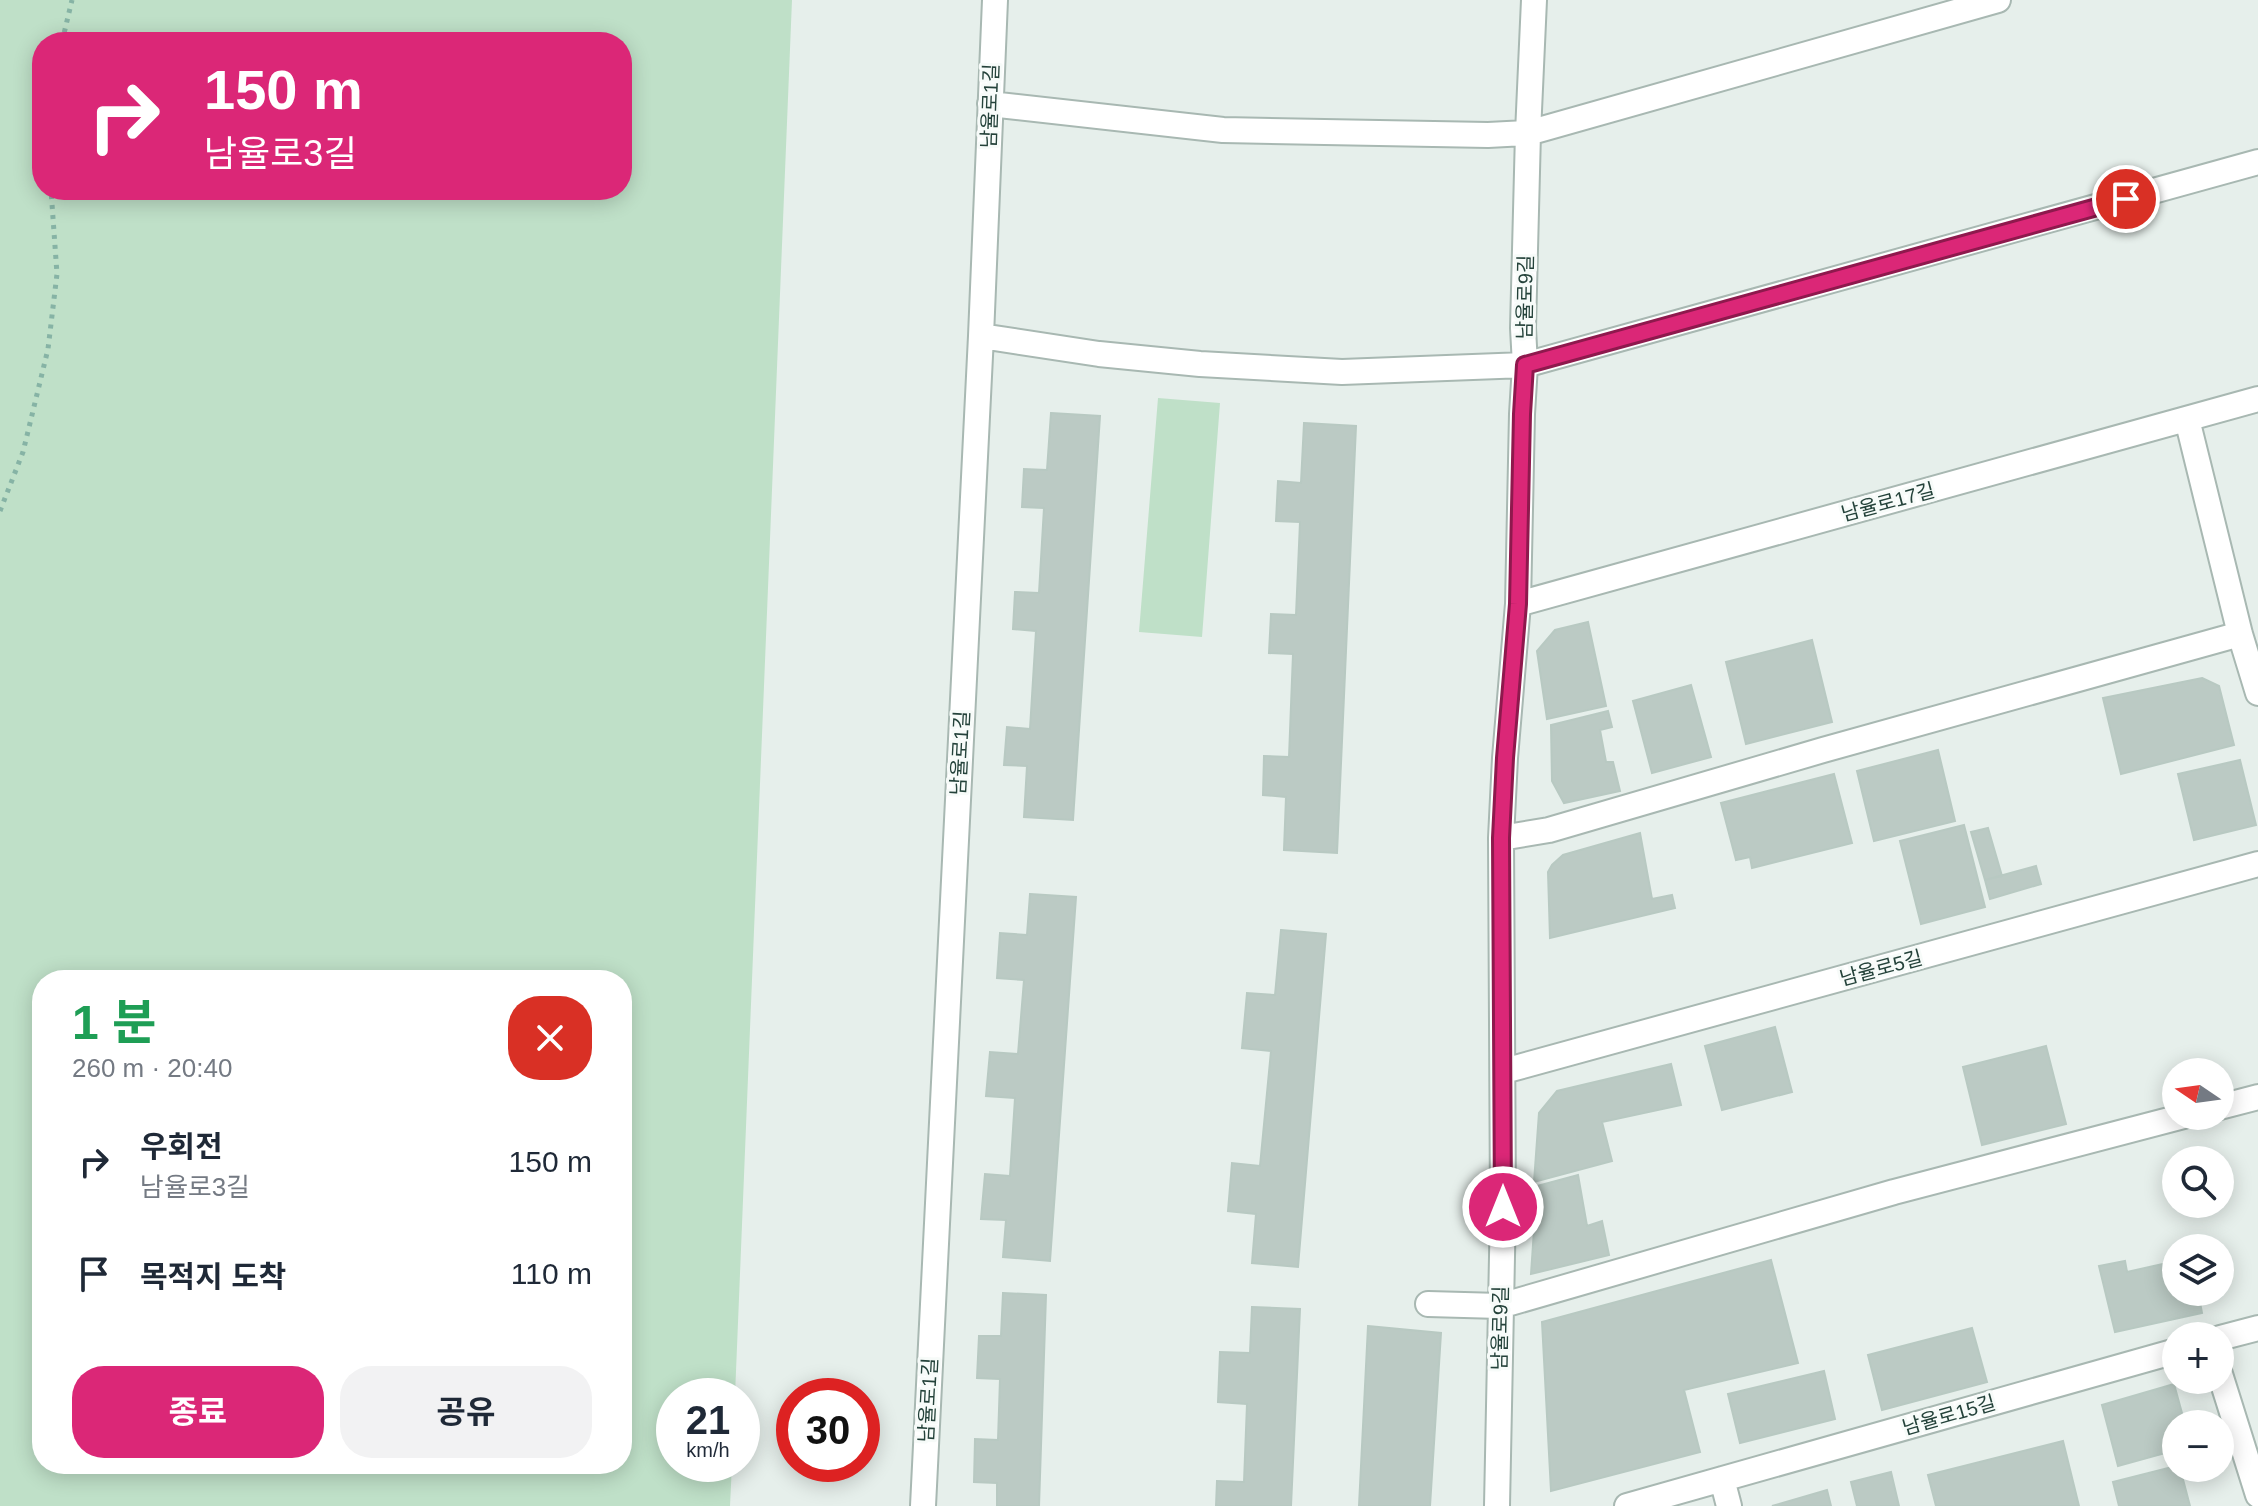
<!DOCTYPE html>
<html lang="ko">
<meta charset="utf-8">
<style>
:root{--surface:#fff;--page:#f2f2f3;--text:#1f2937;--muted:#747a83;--accent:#db2777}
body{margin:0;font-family:Helvetica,"Noto Sans KR",sans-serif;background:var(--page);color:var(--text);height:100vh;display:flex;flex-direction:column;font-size:30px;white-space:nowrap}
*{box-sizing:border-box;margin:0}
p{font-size:26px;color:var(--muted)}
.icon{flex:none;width:44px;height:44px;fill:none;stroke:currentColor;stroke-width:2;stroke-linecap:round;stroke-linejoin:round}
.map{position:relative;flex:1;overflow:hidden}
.sheet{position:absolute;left:32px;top:970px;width:600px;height:504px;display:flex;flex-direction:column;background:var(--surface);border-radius:32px;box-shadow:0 4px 20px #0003}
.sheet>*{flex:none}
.guide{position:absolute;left:32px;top:32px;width:600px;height:168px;border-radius:32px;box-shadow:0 4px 20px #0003;background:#db2777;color:#fff;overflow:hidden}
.needle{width:52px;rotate:283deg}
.buttons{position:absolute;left:2162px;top:1058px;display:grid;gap:16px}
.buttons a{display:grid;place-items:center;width:72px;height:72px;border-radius:50%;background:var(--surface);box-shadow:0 4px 20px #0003;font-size:40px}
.speed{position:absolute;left:656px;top:1378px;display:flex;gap:16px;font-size:40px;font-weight:700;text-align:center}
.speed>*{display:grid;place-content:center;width:104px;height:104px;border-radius:50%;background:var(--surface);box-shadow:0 4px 20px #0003;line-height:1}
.speed small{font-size:20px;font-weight:400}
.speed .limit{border:12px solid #d22;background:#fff;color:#111}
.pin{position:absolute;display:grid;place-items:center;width:68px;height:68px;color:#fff;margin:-34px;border:4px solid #fff;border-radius:50%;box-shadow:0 2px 8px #0007}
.me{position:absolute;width:88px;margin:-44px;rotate:0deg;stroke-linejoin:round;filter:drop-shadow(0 0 6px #0008)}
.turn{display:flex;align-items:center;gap:28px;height:168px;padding:0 40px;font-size:36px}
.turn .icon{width:104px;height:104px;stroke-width:2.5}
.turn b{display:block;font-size:56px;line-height:68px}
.round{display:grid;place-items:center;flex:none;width:84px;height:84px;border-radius:32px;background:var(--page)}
.summary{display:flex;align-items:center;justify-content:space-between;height:136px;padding:0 40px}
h1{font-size:48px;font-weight:700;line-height:60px;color:#1e9e55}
.cta{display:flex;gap:16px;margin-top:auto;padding:16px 40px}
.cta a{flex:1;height:92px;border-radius:32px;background:var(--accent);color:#fff;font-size:32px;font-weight:700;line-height:92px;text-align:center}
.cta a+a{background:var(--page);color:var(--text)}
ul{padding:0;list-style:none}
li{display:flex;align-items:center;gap:24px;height:112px;padding:0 40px}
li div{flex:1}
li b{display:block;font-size:30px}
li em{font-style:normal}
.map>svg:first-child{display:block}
.green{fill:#bfe0c8;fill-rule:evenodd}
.building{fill:#bbcac4;stroke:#b8c9c2;stroke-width:2}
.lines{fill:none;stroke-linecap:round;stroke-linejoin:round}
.minor-casing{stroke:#a8b8b2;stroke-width:28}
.path{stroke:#86b3a5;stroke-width:5;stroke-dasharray:4 6;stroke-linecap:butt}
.minor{stroke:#fff;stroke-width:24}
.route-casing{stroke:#8e194d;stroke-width:20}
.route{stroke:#db2777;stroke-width:14}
.labels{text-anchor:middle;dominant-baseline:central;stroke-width:6;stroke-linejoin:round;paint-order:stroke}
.street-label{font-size:20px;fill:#24423a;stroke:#f7fbf9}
</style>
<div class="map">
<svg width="2258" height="1506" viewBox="0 0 2258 1506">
<rect width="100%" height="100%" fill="#e6efeb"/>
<!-- green -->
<path class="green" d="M0,0H792L735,1396H674V1464H732L730,1506H0ZM42,42H622V190H42ZM42,980H622V1464H42Z
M1158,398L1220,403L1202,637L1139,632Z"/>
<!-- building -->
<path class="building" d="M1051,413L1100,416L1073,820L1024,817L1027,766L1004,765L1007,727L1030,729L1036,631L1013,629L1015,592L1039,593L1044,508L1022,507L1024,469L1047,470Z
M1304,423L1356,426L1337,853L1284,850L1286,797L1263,795L1264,756L1289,757L1293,654L1269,653L1271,614L1296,615L1300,522L1276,521L1278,481L1301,483Z
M1588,622L1606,706L1547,719L1537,651L1555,630Z
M1812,640L1832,722L1746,744L1726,662Z
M2202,678L2219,686L2234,745L2121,774L2103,698Z
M1691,685L1711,757L1652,773L1633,701Z
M1608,711L1612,727L1600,730L1606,762H1613L1620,791L1564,803L1552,781L1551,725Z
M1938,750L1955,821L1874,841L1857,771Z
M2240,760L2256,825L2194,840L2178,774Z
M1834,774L1852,843L1752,868L1750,857L1736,860L1721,803Z
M1964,825L1985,907L1921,924L1900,841Z
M1988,828L2002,876L1985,880L1971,832Z
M1640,833L1652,899L1672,895L1675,908L1550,938L1548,872L1552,865L1563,855Z
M2036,866L2041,884L1990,899L1985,880Z
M1030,894L1076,897L1050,1261L1003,1257L1006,1220L981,1219L985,1174L1010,1176L1015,1098L986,1096L990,1052L1018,1054L1024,980L997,978L1000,933L1027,935Z
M1281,930L1326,934L1298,1267L1252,1263L1256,1214L1228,1211L1232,1163L1260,1166L1271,1051L1242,1048L1247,993L1275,995Z
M1775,1027L1792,1092L1722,1110L1705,1046Z
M2046,1046L2066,1124L1982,1145L1963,1067Z
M1671,1064L1681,1105L1602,1122L1612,1161L1534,1182L1539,1113L1557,1091Z
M1578,1175L1587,1226L1602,1221L1609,1255L1531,1274L1537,1186Z
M1771,1260L1798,1363L1684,1390L1700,1452L1551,1491L1542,1322Z
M2125,1261L2127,1272L2176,1261V1292H2198L2202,1313L2115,1332L2099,1266Z
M1003,1293L1046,1295L1039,1506H997V1483L974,1482L975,1439L998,1440L1000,1379L977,1378L979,1336H1001Z
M1252,1307L1300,1309L1291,1506H1216L1217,1481L1244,1482L1247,1404L1218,1402L1220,1352L1250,1353Z
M1368,1326L1441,1333L1430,1506H1359Z
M1972,1328L1987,1382L1882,1410L1868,1355Z
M1824,1371L1835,1419L1740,1443L1728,1394Z
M2174,1384L2185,1424H2176V1450L2118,1466L2102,1405Z
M2063,1441L2079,1506H1936L1928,1475Z
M2176,1466V1468H2180L2190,1506H2119L2113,1482Z
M1891,1472L1899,1506H1857L1851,1482Z
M1827,1490L1831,1506H1772Z"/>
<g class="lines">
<!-- minor casing -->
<g class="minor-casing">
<path id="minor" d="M990,104L1223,130L1488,135L1528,133L1998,0
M981,336L1099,354L1200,364L1342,372L1525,365L2258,162
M2187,419L2240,634L2258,693
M1518,604L2258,399
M1501,838L1549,830L1823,750L2240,634
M1504,1071L2258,864
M2220,1107L2258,1097
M1428,1304L1500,1306L1894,1192L2184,1116
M2220,1338L2258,1328
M2220,1374L2258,1495
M1722,1479L1729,1506
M923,1506L981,336L995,0
M1497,1506L1503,1207L1501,838L1505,758L1518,604L1522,414L1525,365L1523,328L1528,133L1534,0
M1627,1506L2176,1351"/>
</g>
<!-- path -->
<path class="path" d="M62,42L72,0
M0,511L23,452L48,349L57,274L51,190"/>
<!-- minor -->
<use href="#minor" class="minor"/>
</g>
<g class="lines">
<!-- route casing -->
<g class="route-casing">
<path id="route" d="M1503,1207L1501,838L1505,758L1518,604L1522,414L1525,365L2126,199"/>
</g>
<!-- route -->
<use href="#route" class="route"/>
</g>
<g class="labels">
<!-- street labels -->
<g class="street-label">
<text transform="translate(990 106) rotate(-88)">남율로1길</text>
<text transform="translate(1525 297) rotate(-89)">남율로9길</text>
<text transform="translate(1888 502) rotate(-15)">남율로17길</text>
<text transform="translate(960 753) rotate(-87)">남율로1길</text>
<text transform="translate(1881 968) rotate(-15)">남율로5길</text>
<text transform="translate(1500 1328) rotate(-89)">남율로9길</text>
<text transform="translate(928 1400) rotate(-87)">남율로1길</text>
<text transform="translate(1949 1415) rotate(-16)">남율로15길</text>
</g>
</g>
</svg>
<div class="buttons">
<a><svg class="needle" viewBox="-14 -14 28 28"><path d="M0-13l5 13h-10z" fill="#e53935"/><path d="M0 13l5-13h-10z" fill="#747a83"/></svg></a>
<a><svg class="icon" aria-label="search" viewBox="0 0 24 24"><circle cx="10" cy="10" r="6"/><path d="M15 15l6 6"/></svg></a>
<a><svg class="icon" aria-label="layers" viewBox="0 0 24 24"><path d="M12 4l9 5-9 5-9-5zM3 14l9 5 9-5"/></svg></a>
<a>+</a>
<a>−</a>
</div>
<div class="speed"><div>21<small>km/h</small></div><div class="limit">30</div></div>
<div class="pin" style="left:2126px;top:199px;background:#d93025"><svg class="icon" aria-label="arrive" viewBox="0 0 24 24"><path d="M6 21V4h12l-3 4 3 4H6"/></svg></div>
<svg class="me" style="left:1503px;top:1207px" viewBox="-20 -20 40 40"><circle r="17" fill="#db2777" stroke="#fff" stroke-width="3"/><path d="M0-11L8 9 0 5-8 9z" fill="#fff"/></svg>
<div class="guide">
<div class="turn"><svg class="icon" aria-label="right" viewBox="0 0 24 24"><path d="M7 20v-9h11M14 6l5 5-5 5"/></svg><div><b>150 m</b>남율로3길</div></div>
</div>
<section class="sheet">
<div class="summary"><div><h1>1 분</h1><p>260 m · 20:40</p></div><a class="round" style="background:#d93025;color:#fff"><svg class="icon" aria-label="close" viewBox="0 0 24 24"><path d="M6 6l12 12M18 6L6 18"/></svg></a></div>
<ul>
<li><svg class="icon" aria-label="right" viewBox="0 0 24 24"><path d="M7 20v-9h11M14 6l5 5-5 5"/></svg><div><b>우회전</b><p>남율로3길</p></div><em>150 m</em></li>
<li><svg class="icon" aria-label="arrive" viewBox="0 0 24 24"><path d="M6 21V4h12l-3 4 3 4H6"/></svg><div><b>목적지 도착</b></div><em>110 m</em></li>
</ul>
<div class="cta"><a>종료</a><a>공유</a></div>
</section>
</div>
